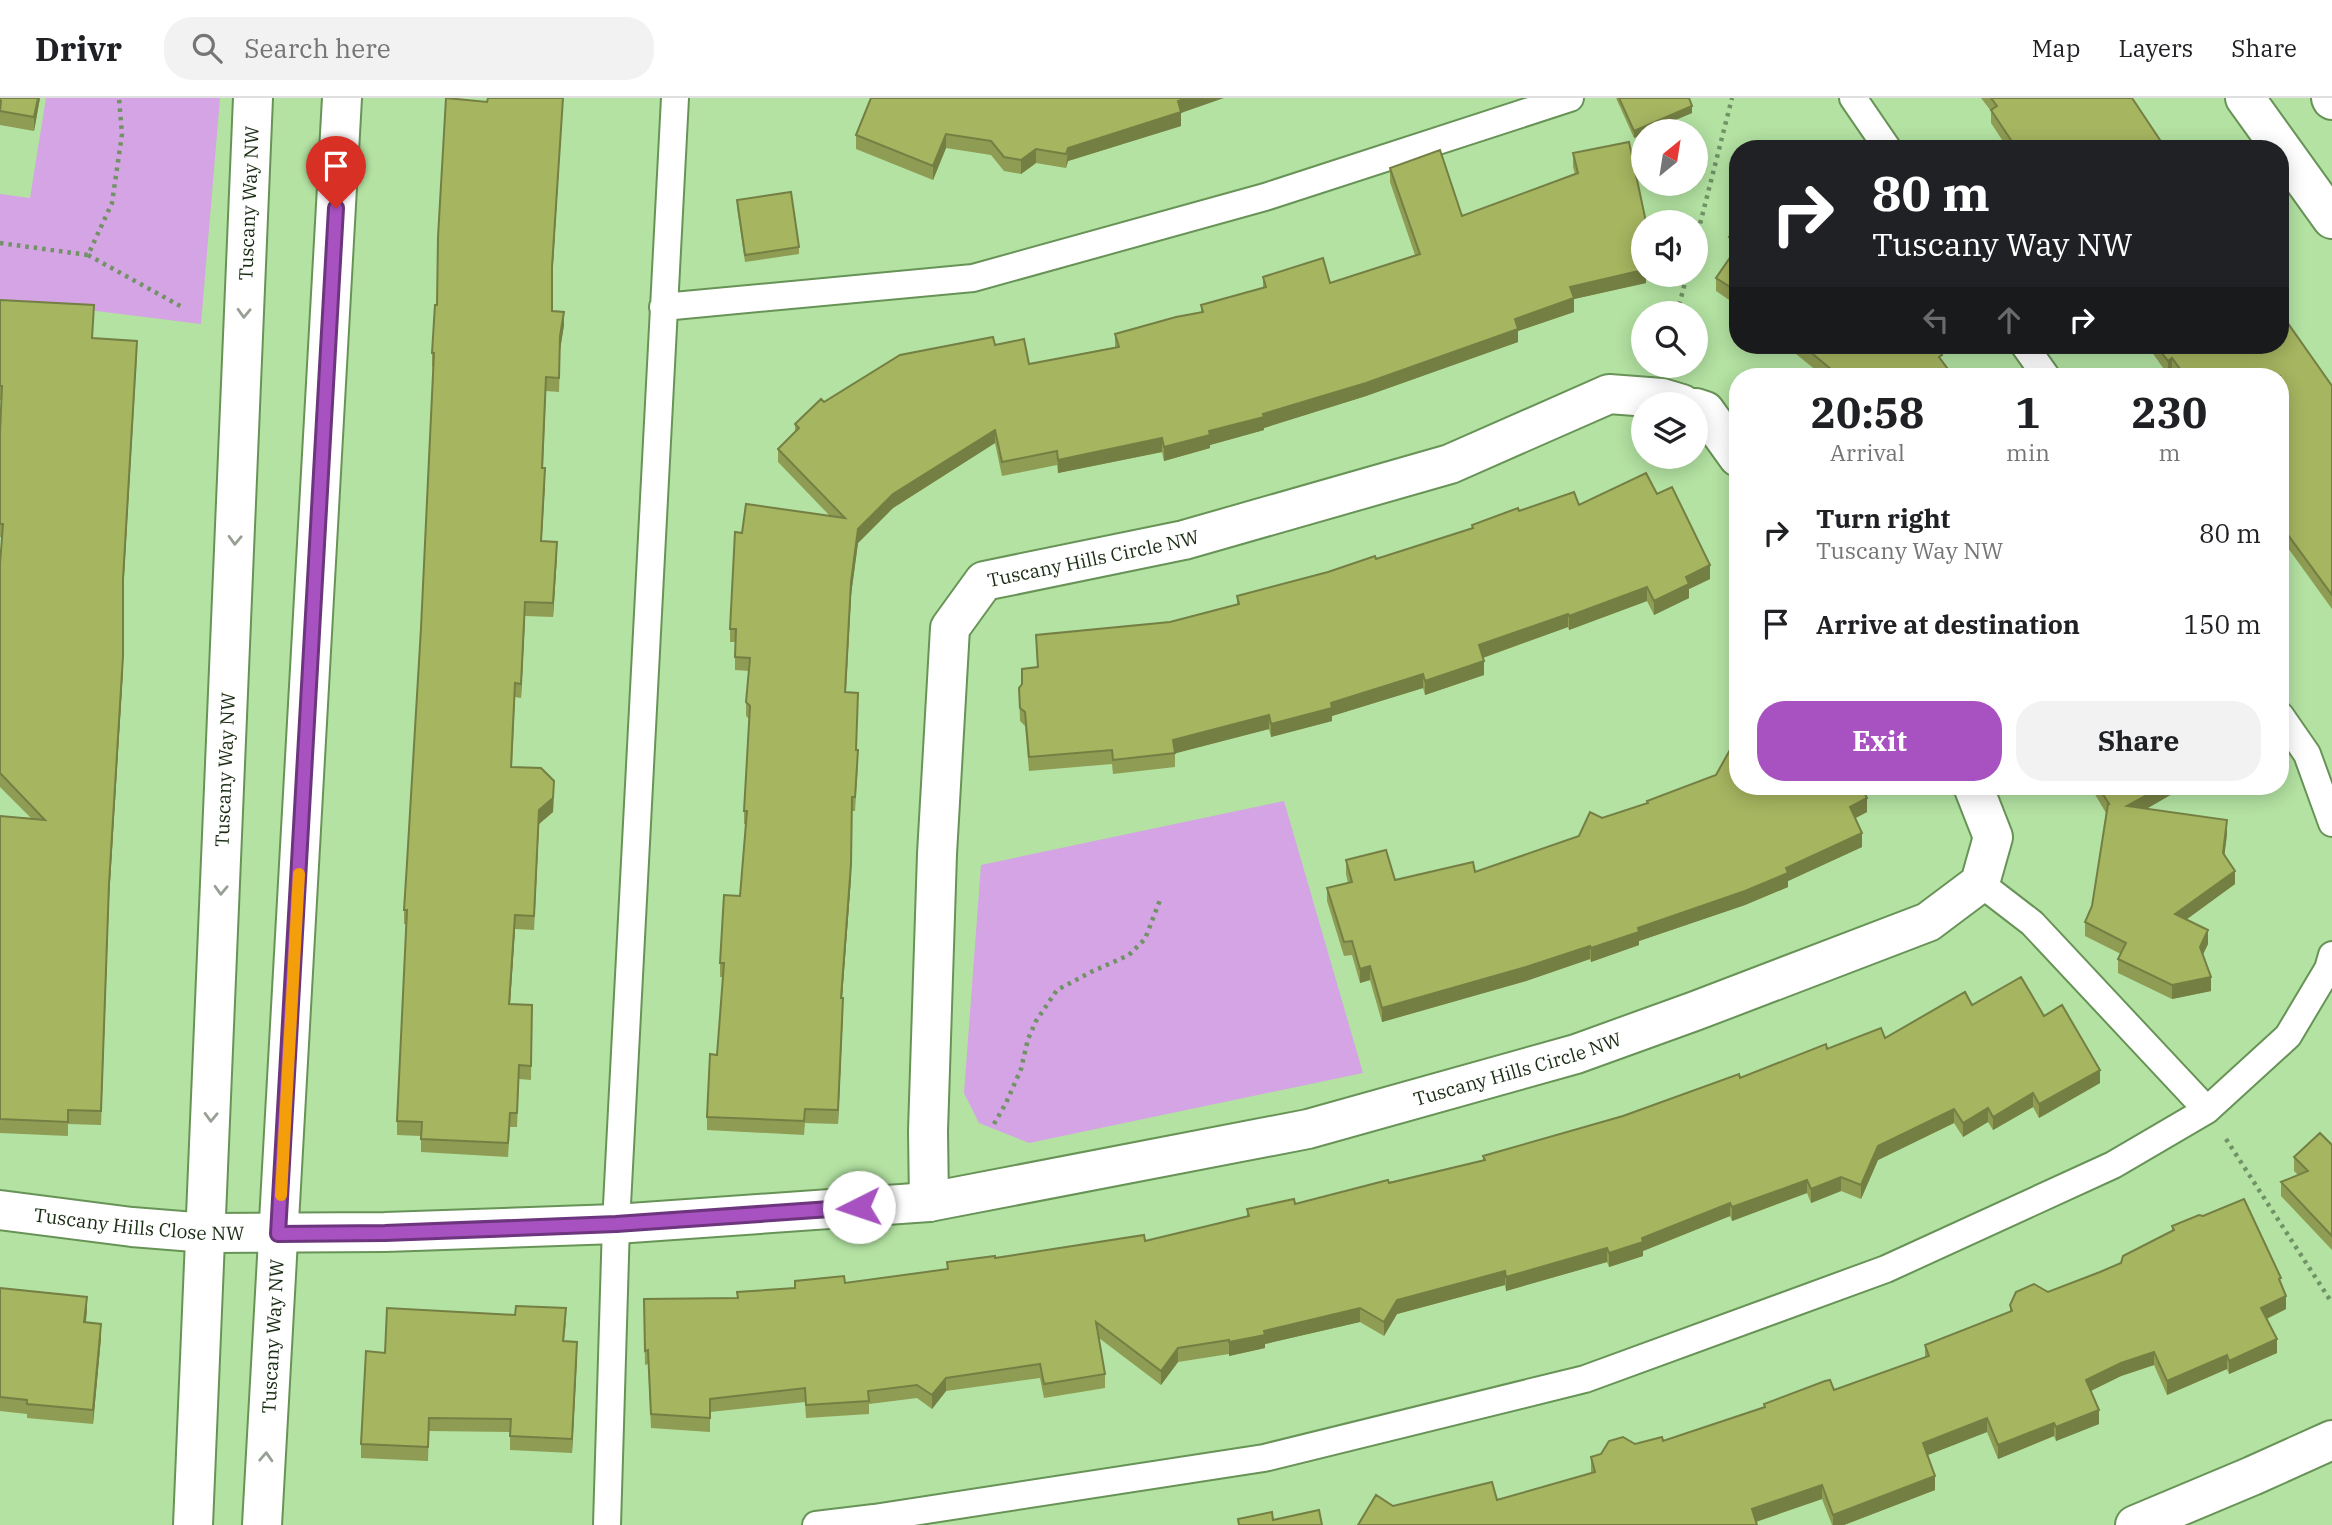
<!DOCTYPE html>
<style>
:root{--surface:#fff;--page:#f2f2f2;--text:#202124;--muted:#757577;--line:#e0e0e0;--accent:#a752c0}
body{margin:0;font-family:"IBM Plex Serif",serif;background:var(--page);color:var(--text);height:100vh;display:flex;flex-direction:column;font-size:26px;white-space:nowrap}
*{box-sizing:border-box;margin:0}
p{font-size:23px;color:var(--muted)}
.icon{flex:none;width:38px;height:38px;fill:none;stroke:currentColor;stroke-width:2;stroke-linecap:round;stroke-linejoin:round}
.map{position:relative;flex:1;overflow:hidden}
.details{position:absolute;left:1729px;top:270px;width:560px;height:427px;display:flex;flex-direction:column;background:var(--surface);border-radius:28px;box-shadow:0 4px 18px #0003}
.details>*{flex:none}
.hud{position:absolute;left:1729px;top:42px;width:560px;height:214px;border-radius:28px;box-shadow:0 4px 18px #0003;background:#202124;color:#fff;overflow:hidden}
.needle{width:46px;rotate:30deg}
.fabs{position:absolute;left:1631px;top:21px;display:grid;gap:14px}
.fabs a{display:grid;place-items:center;width:77px;height:77px;border-radius:50%;background:var(--surface);box-shadow:0 4px 18px #0003;font-size:35px}
.pin{position:absolute;display:grid;place-items:center;width:60px;height:60px;color:#fff;margin:-72px -30px;border-radius:50% 50% 50% 0;rotate:-45deg;box-shadow:0 0 7px #0007}
.pin .icon{rotate:45deg}
.me{position:absolute;width:77px;margin:-38px;rotate:266deg;stroke-linejoin:round;filter:drop-shadow(0 0 5px #0008)}
.turn{display:flex;align-items:center;gap:24px;height:147px;padding:0 28px;font-size:32px}
.turn .icon{width:91px;height:91px;stroke-width:2.5}
.turn b{display:block;font-size:49px;line-height:60px}
.lanes{display:flex;align-items:center;height:66px;padding:0 28px;background:#0003;justify-content:center;gap:35px;direction:ltr}
.lanes .off{opacity:.35}
.eta{display:flex;justify-content:space-evenly;align-items:center;height:119px;text-align:center}
.eta b{font-size:42px;font-weight:800;line-height:49px}
.action{display:flex;gap:14px;margin-top:auto;padding:14px 28px}
.action a{flex:1;height:80px;border-radius:28px;background:var(--accent);color:#fff;font-size:28px;font-weight:800;line-height:80px;text-align:center}
.action a+a{background:var(--page);color:var(--text)}
ul{padding:0;list-style:none}
li{display:flex;align-items:center;gap:21px;height:91px;padding:0 28px}
li div{flex:1}
li b{display:block;font-size:26px}
li em{font-style:normal}
header{display:flex;align-items:center;gap:42px;box-sizing:border-box;height:98px;padding:0 35px;background:var(--surface);border-bottom:2px solid var(--line)}
header strong{font-size:33px}
nav{display:flex;gap:38px;margin-inline-start:auto;font-size:24px}
.search{width:490px;height:63px;background:var(--page);display:flex;align-items:center;gap:18px;box-sizing:border-box;padding:0 24px;border-radius:28px;color:var(--muted);font-size:26px}
.map>svg:first-child{display:block}
.green{fill:#d4a4e4}
.lines{fill:none;stroke-linecap:round;stroke-linejoin:round}
.lane-casing{stroke:#689357;stroke-width:30}
.street-casing{stroke:#689357;stroke-width:42}
.secondary-casing{stroke:#689357;stroke-width:42}
.path{stroke:#709264;stroke-width:4.5;stroke-dasharray:3.5 5;stroke-linecap:butt}
.lane{stroke:#fff;stroke-width:26}
.street{stroke:#fff;stroke-width:38}
.secondary{stroke:#fff;stroke-width:38}
.wall{fill:#8f9c53}
.shaded-wall{fill:#747f43}
.building{fill:#a6b560;stroke:#747f43;stroke-width:2}
.oneway{stroke:#98a095}
.route-casing{stroke:#6d357d;stroke-width:18}
.route{stroke:#a752c0;stroke-width:12}
.slow{stroke:#f59e0b;stroke-width:12}
.labels{text-anchor:middle;dominant-baseline:central;stroke-width:6;stroke-linejoin:round;paint-order:stroke}
.street-label{font-size:19px;fill:#1b2d14;stroke:#e3fcdb}
</style>
<header>
<strong>Drivr</strong>
<div class="search"><svg class="icon" aria-label="search" viewBox="0 0 24 24"><circle cx="10" cy="10" r="6"/><path d="M15 15l6 6"/></svg>Search here</div>
<nav><a>Map</a><a>Layers</a><a>Share</a></nav>
</header>
<div class="map">
<svg width="2332" height="1427" viewBox="0 0 2332 1427">
<rect width="100%" height="100%" fill="#b3e2a2"/>
<!-- green -->
<path class="green" d="M46,0H220L201,226L0,201V96L30,100Z
M1284,703L1363,975L1029,1045L979,1025L964,995L981,767Z"/>
<g class="lines">
<!-- lane casing -->
<g class="lane-casing">
<path id="lane" d="M1853,0L1888,51
M663,209L973,180L1265,99L1570,0
M2024,247L2046,278
M2280,617L2307,656L2332,725
M1980,785L2032,825L2207,1012
M607,1427L616,1126L675,0
M816,1427L874,1420L1264,1360L1585,1281L1886,1171L2113,1067L2207,1012L2288,938L2328,871L2332,857"/>
</g>
<!-- street casing -->
<g class="street-casing">
<g id="street">
<path d="M2245,0L2332,121"/>
<path d="M2331,0L2332,2"/>
<path d="M1696,310L1705,313L1738,359"/>
<path id="s1" d="M929,1104L928,1033L937,756L950,530L984,483L1184,442L1450,366L1609,296L1662,300L1682,306"/>
<path id="s2" d="M0,1112L132,1129L207,1135L385,1134L616,1126L929,1104L1308,1031L1576,956L1695,913L1928,824L1980,785L1993,739L1973,688"/>
<path d="M2135,1427L2252,1378L2332,1342"/>
</g>
</g>
<!-- secondary casing -->
<g class="secondary-casing">
<g id="secondary">
<path id="s3" d="M193,1427L253,0"/>
<path id="s4" d="M262,1427L342,0"/>
</g>
</g>
<!-- path -->
<path class="path" d="M1696,142L1732,0
M0,145L88,157L112,105L122,36L119,0
M88,157L182,209
M1677,215L1687,177
M994,1026L1006,1005L1021,971L1028,941L1036,923L1057,892L1091,874L1129,857L1145,841L1160,802
M2226,1041L2332,1205"/>
<!-- lane -->
<use href="#lane" class="lane"/>
<!-- street -->
<use href="#street" class="street"/>
<!-- secondary -->
<use href="#secondary" class="secondary"/>
</g>
<!-- wall -->
<path class="wall" d="M0,0H40L34,33L0,27Z
M563,0L552,182V213L564,227L560,252L559,294L546,293L543,370L545,384L541,443L557,457L553,519L525,518L521,600L515,599L512,669L554,697L553,714L539,726L534,832L515,831L510,906L532,907L531,982L519,981L517,1029H510L508,1059L421,1054V1038L397,1037V1023L406,826H404V812L421,530L433,269H432V255L437,207L487,4Z
M1616,0H1689L1692,15L1643,33V36L1634,40Z
M1981,0H2132L2166,51H2008L1991,25V13Z
M1181,15V28L1068,63L1066,70L1036,65L1021,76L1004,73L991,57L946,50L933,82L856,51V37Z
M1573,55L1641,148L1646,177V185L1574,201V214L1518,233V244L1366,298L1264,330V332L1210,347V350L1164,363L1162,354L1058,375L1057,367L1002,378L995,345L893,410L858,445L851,497L846,594L858,608L856,652L858,666L855,713H852L851,780L842,900L843,913L838,1026L805,1025L804,1037L707,1032V1019L717,957L723,879H720V865L740,798L746,726H744V713L749,621L746,618V604L749,573L735,572V544H730V531L742,435L830,418L778,364V351L795,334V326L824,304L995,247L1029,266L1115,249V236L1201,214V207L1263,190V179L1330,185L1415,157L1390,84V70L1462,118L1575,76L1573,69Z
M737,102L799,149V156L745,164L737,109Z
M1738,126V208L1716,193V180L1733,156L1729,153V139Z
M0,202L93,241L137,257L123,495V572L109,800L101,1027L68,1026V1038L0,1035V718L31,720L0,689V466L2,440L0,439V335L1,302H0Z
M1785,247H1934L1823,278Z
M2147,247H2280L2332,288V511L2280,439V278H2175L2172,273L2168,277Z
M1657,396L1710,481L1689,491V500L1654,517L1647,503L1569,532L1568,529L1483,560L1484,577L1425,597L1423,590L1332,618V623L1271,639L1269,631L1175,655V669L1113,676L1112,666L1029,673L1025,628L1020,623L1019,590L1037,569L1036,537L1170,524L1237,507V498L1376,461L1472,431V427L1519,413L1579,407Z
M1738,654L1867,714L1855,720L1862,749L1788,783V789L1745,807L1639,843V847L1591,864L1590,861L1526,883L1382,924L1370,882L1360,885L1352,857L1344,858L1327,803V790L1348,785L1346,776V762L1395,782L1475,774L1579,738L1602,720L1647,705L1716,677Z
M2090,688H2186L2146,711L2227,736L2224,757L2235,786L2186,821L2208,846L2203,857L2211,893L2172,901L2118,875V861L2121,856L2085,838V824L2092,808L2106,715Z
M1972,907L2044,918L2100,985L2039,1020L2033,1009L1993,1032L1988,1024L1963,1039L1954,1025L1878,1062L1861,1101L1841,1093L1811,1105L1807,1095L1732,1123L1730,1118L1643,1153V1158L1609,1169L1607,1164L1506,1193L1505,1187L1397,1216L1384,1238L1360,1224L1265,1246V1250L1229,1258V1256L1178,1264L1161,1287L1099,1240L1105,1276V1290L1044,1300L1040,1280L946,1293L932,1311L917,1300L869,1306V1316L806,1320L805,1304L710,1314V1334L651,1330L648,1266L645,1267L644,1201L737,1200V1194L795,1190V1183L845,1185L947,1171V1164L995,1160L1145,1143L1247,1118V1111L1295,1106L1483,1062V1058L1623,1018L1740,980L1827,951L1885,940Z
M2332,1047V1152L2281,1098V1084L2298,1077L2294,1073V1059Z
M2172,1128L2281,1186L2286,1211L2267,1221L2277,1255L2229,1276L2227,1271L2167,1297L2154,1267L2121,1278L2091,1293L2099,1326L2056,1343L2054,1338L1998,1361L1987,1334L1927,1357L1935,1392L1844,1427H1832L1822,1401L1756,1424L1393,1408L1497,1402L1591,1375V1359L1635,1346L1663,1343L1764,1310V1306L1834,1292L1925,1260V1247L2010,1214V1207L2048,1194L2100,1174L2121,1165L2172,1133Z
M0,1190L87,1212L86,1224L101,1240L93,1326L27,1320V1316L0,1313Z
M566,1224L564,1243L577,1258L572,1355L510,1352V1334L429,1333L428,1363L361,1360V1346L385,1255Z"/>
<!-- shaded-wall -->
<path class="shaded-wall" d="M38,0H40L34,33V19Z
M563,0L552,183V169Z
M1186,0H1224L1181,15V28L1068,63L1066,70L1068,50Z
M1692,8V15L1650,33H1643V36L1634,40V33Z
M946,36V50L933,82V68Z
M1036,51V65L1021,76V62Z
M1643,134V147L1638,148V135Z
M1643,172V177H1646V185L1574,201V214L1518,233V244L1366,298L1264,330V332L1210,347V350L1164,363V349L1209,333L1263,316L1515,221L1570,189Z
M564,214V227L560,252L559,294L560,238Z
M137,243L123,495V572L109,800L101,1027L109,786L123,481Z
M2172,260V273L2168,277V263Z
M995,332V345L893,410L858,445L851,497L845,608L851,484L858,431L893,396Z
M1162,340V354L1058,375V362Z
M545,370V384L541,456V443Z
M557,444V457L553,519V505Z
M1710,467V481L1689,491V500L1654,517V503L1686,479Z
M1647,489V503L1569,532V518Z
M525,504V518L521,600V586Z
M1568,516V529L1479,561V547Z
M1484,563V577L1425,597V583Z
M1423,576V590L1332,618V623L1271,639V626L1331,605Z
M1269,617V631L1173,656V642Z
M554,683L553,714L539,726L534,832L539,712Z
M2163,688H2186L2127,722V708Z
M852,699L851,780L841,913V900Z
M1867,700V714L1850,723V709Z
M2227,722V736L2223,769V755Z
M1862,735V749L1788,783V789L1745,807L1639,843V847L1591,864V850L1638,830L1786,770Z
M2235,773V786L2175,830V816Z
M515,817V831L509,920V906Z
M2208,832V846L2200,862V849Z
M1590,848V861L1526,883L1382,924V910Z
M1370,868V882L1360,885V871Z
M2211,879V893L2172,901V887Z
M843,900V913L838,1026V1012Z
M2100,972V985L2039,1020V1006Z
M2033,995V1009L1993,1032V1019Z
M1988,1010V1024L1963,1039V1025Z
M1954,1011V1025L1878,1062L1861,1101V1087L1878,1048Z
M1841,1079V1093L1811,1105V1091Z
M1807,1082V1095L1732,1123V1109Z
M1730,1105V1118L1643,1153V1158L1609,1169V1155L1642,1140Z
M1607,1150V1164L1506,1193V1179Z
M1505,1173V1187L1397,1216L1384,1238V1224L1397,1202Z
M2286,1198V1211L2261,1223V1210Z
M87,1199V1212L84,1238V1224Z
M1360,1210V1224L1265,1246V1250L1229,1258V1244L1264,1233Z
M101,1226V1240L93,1326V1312Z
M2277,1241V1255L2229,1276V1263Z
M577,1244V1258L572,1355V1341Z
M1178,1250V1264L1161,1287V1273Z
M2154,1254V1267L2121,1278L2086,1295V1282L2121,1265Z
M2227,1257V1271L2167,1297V1283Z
M946,1280V1293L932,1311V1297Z
M2099,1312V1326L2056,1343V1329Z
M1987,1320V1334L1923,1359V1345Z
M2054,1325V1338L1998,1361V1347Z
M1935,1378V1392L1844,1427H1833V1417Z
M1822,1387V1401L1752,1425V1411Z"/>
<!-- building -->
<path class="building" d="M0,0H38L34,19L0,13L1,3H0Z
M446,0L487,4L488,0H563L552,169V213L564,214L560,238L559,280L546,279L542,370H545L541,443L557,444L553,505L525,504L521,586L515,585L511,669L541,670L554,683L553,700L539,712L534,818L515,817L509,906L532,907L531,968L519,967L517,1015H510L508,1045L421,1041L422,1024L397,1023L407,812H404L407,765L421,530L434,255H432L435,207H437L438,139Z
M871,0H1186L1178,3L1181,14L1068,50L1066,56L1036,51L1021,62L1004,59L991,43L946,36L933,68L856,37Z
M1619,0H1689L1692,8L1634,33Z
M1991,0H2132L2166,51H2017L1991,12L1997,8Z
M1629,44L1646,124H1643V134L1638,135L1643,158V172L1570,189L1574,200L1515,221L1518,231L1366,285L1263,316L1264,319L1209,333L1210,337L1164,349L1162,340L1058,362L1057,353L1002,364L995,332L893,396L858,431L851,484L845,594L858,595L856,652H858L855,699H852L851,766L841,900H843L838,1012L805,1011L804,1023L707,1019L710,956L717,957L724,865H720L724,797L740,798L747,713H744L750,608L746,604L750,560L735,559L736,531H730L735,434L742,435L746,406L845,420L778,351L799,330L795,326L821,301L824,304L900,257L993,239L995,247L1024,241L1029,266L1119,249L1115,236L1176,219L1203,214L1201,207L1266,189L1263,179L1323,160L1330,185L1420,156L1390,70L1440,52L1462,118L1578,75L1573,55Z
M791,94L799,149L745,157L737,102Z
M1738,126V145L1729,139Z
M1738,148V194L1716,180Z
M0,202L94,207L92,240L137,243L123,481V558L109,786L101,1013L68,1012V1024L0,1021V718L45,722L0,675V466L3,426H0V335L2,288H0Z
M2280,214L2332,288V497L2280,426V278H2185L2172,260L2168,263L2156,247H2280Z
M1802,247H1934L1942,257L1939,259L1953,278H1822L1832,272Z
M1646,375L1657,396L1672,389L1710,467L1686,479L1689,486L1654,503L1647,489L1569,518L1568,516L1479,547L1484,563L1425,583L1423,576L1331,605L1332,610L1271,626L1269,617L1173,642L1175,655L1113,662L1112,652L1029,659L1025,614L1020,610L1019,590L1022,586V571L1038,569L1036,537L1170,524L1239,506L1237,498L1328,474L1375,458L1376,461L1473,430L1472,427L1518,410L1519,413L1574,394L1579,407Z
M1731,650L1738,654V688H1861L1867,700L1850,709L1862,735L1786,770L1788,775L1745,793L1638,830L1639,834L1591,850L1590,848L1526,869L1382,910L1370,868L1360,871L1352,843L1344,844L1327,790L1352,784L1346,762L1386,752L1395,782L1473,764L1475,774L1579,738L1590,714L1602,720L1648,705L1647,703L1716,677Z
M2098,688H2163L2127,708L2227,722L2223,755L2235,773L2175,816L2208,832L2200,849L2211,879L2172,887L2118,861L2126,845L2085,824L2092,808L2108,706H2109Z
M2021,879L2044,918L2062,907L2100,972L2039,1006L2033,995L1993,1019L1988,1010L1963,1025L1954,1011L1878,1048L1861,1087L1841,1079L1811,1091L1807,1082L1732,1109L1730,1105L1642,1140L1643,1144L1609,1155L1607,1150L1506,1179L1505,1173L1397,1202L1384,1224L1360,1210L1264,1233L1265,1237L1229,1244V1242L1178,1250L1161,1273L1096,1224L1105,1276L1044,1286L1040,1266L946,1280L932,1297L917,1287L868,1293L869,1303L806,1307L805,1290L710,1301V1320L651,1316L648,1252L645,1253L644,1201L738,1200L737,1194L795,1190V1183L844,1178L845,1185L948,1171L947,1164L995,1158V1160L1144,1137L1145,1143L1249,1118L1247,1111L1294,1101L1295,1106L1388,1082L1389,1085L1485,1062L1483,1058L1623,1018L1739,976L1740,980L1826,946L1827,951L1881,930L1885,940L1965,894L1972,907Z
M2320,1035L2332,1047V1138L2281,1084L2308,1073L2294,1059Z
M2244,1101L2281,1180L2279,1181L2286,1198L2261,1210L2277,1241L2229,1263L2227,1257L2167,1283L2154,1254L2121,1265L2086,1282L2099,1312L2056,1329L2054,1325L1998,1347L1987,1320L1923,1345L1935,1378L1833,1417L1822,1387L1752,1411L1757,1427H1358L1376,1397L1393,1408L1492,1384L1497,1402L1595,1374L1591,1359L1601,1356L1609,1343L1623,1339L1635,1346L1662,1339L1663,1343L1765,1309L1764,1306L1825,1283L1830,1282L1834,1292L1929,1258L1925,1247L2012,1213L2010,1207L2016,1194L2034,1186L2048,1194L2100,1174L2121,1165L2123,1158L2174,1132L2172,1128L2199,1117L2203,1118Z
M0,1190L87,1199L84,1224L101,1226L93,1312L27,1306V1302L0,1299Z
M516,1208L566,1210L563,1243L577,1244L572,1341L510,1338L511,1321L429,1320L428,1349L361,1346L366,1253L385,1255L387,1210L515,1217Z
M1319,1412L1322,1427H1239L1238,1421L1272,1414L1273,1422Z"/>
<!-- one-way arrows -->
<defs><path id="oneway-chevron" d="M-2-3.5L2.5 0L-2 3.5" fill="none" stroke-width="1.6" stroke-linecap="round" stroke-linejoin="round" transform="scale(1.75)"/></defs>
<g class="oneway">
<use href="#oneway-chevron" transform="translate(244 215) rotate(92)"/>
<use href="#oneway-chevron" transform="translate(235 442) rotate(92)"/>
<use href="#oneway-chevron" transform="translate(221 792) rotate(92)"/>
<use href="#oneway-chevron" transform="translate(211 1019) rotate(92)"/>
<use href="#oneway-chevron" transform="translate(266 1359) rotate(-87)"/>
</g>
<g class="lines">
<!-- route casing -->
<g class="route-casing">
<path id="route" d="M336,110L278,1136L385,1135L616,1126L859,1109"/>
</g>
<!-- route -->
<use href="#route" class="route"/>
<!-- slow -->
<path class="slow" d="M281,1097L299,776"/>
</g>
<g class="labels">
<!-- street labels -->
<g class="street-label">
<text stroke="none"><textPath href="#s3" startOffset="1323">Tuscany Way NW</textPath></text>
<text stroke="none"><textPath href="#s1" startOffset="744">Tuscany Hills Circle NW</textPath></text>
<text stroke="none"><textPath href="#s3" startOffset="756">Tuscany Way NW</textPath></text>
<text stroke="none"><textPath href="#s2" startOffset="1535">Tuscany Hills Circle NW</textPath></text>
<text stroke="none"><textPath href="#s2" startOffset="140">Tuscany Hills Close NW</textPath></text>
<text stroke="none"><textPath href="#s4" startOffset="189">Tuscany Way NW</textPath></text>
</g>
</g>
</svg>
<div class="fabs">
<a><svg class="needle" viewBox="-14 -14 28 28"><path d="M0-13l5 13h-10z" fill="#e53935"/><path d="M0 13l5-13h-10z" fill="#757577"/></svg></a>
<a><svg class="icon" aria-label="sound" viewBox="0 0 24 24"><path d="M4 9h4l5-4v14l-5-4H4zM17 9q2 3 0 6"/></svg></a>
<a><svg class="icon" aria-label="search" viewBox="0 0 24 24"><circle cx="10" cy="10" r="6"/><path d="M15 15l6 6"/></svg></a>
<a><svg class="icon" aria-label="layers" viewBox="0 0 24 24"><path d="M12 4l9 5-9 5-9-5zM3 14l9 5 9-5"/></svg></a>
</div>
<div class="pin" style="left:336px;top:110px;background:#d93025"><svg class="icon" aria-label="arrive" viewBox="0 0 24 24"><path d="M6 21V4h12l-3 4 3 4H6"/></svg></div>
<svg class="me" style="left:859px;top:1109px" viewBox="-20 -20 40 40"><circle r="19" fill="#fff"/><path d="M0-13L10 11 0 6-10 11z" fill="#a752c0"/></svg>
<div class="hud">
<div class="turn"><svg class="icon" aria-label="right" viewBox="0 0 24 24"><path d="M7 20v-9h11M14 6l5 5-5 5"/></svg><div><b>80 m</b>Tuscany Way NW</div></div>
<div class="lanes"><svg class="icon off" aria-label="left" viewBox="0 0 24 24"><path d="M17 20v-9H6M10 6l-5 5 5 5"/></svg><svg class="icon off" aria-label="ahead" viewBox="0 0 24 24"><path d="M12 20V5M6 11l6-6 6 6"/></svg><svg class="icon" aria-label="right" viewBox="0 0 24 24"><path d="M7 20v-9h11M14 6l5 5-5 5"/></svg></div>
</div>
<section class="details">
<div class="eta">
<div><b>20:58</b><p>Arrival</p></div>
<div><b>1</b><p>min</p></div>
<div><b>230</b><p>m</p></div>
</div>
<ul>
<li><svg class="icon" aria-label="right" viewBox="0 0 24 24"><path d="M7 20v-9h11M14 6l5 5-5 5"/></svg><div><b>Turn right</b><p>Tuscany Way NW</p></div><em>80 m</em></li>
<li><svg class="icon" aria-label="arrive" viewBox="0 0 24 24"><path d="M6 21V4h12l-3 4 3 4H6"/></svg><div><b>Arrive at destination</b></div><em>150 m</em></li>
</ul>
<div class="action"><a>Exit</a><a>Share</a></div>
</section>
</div>
